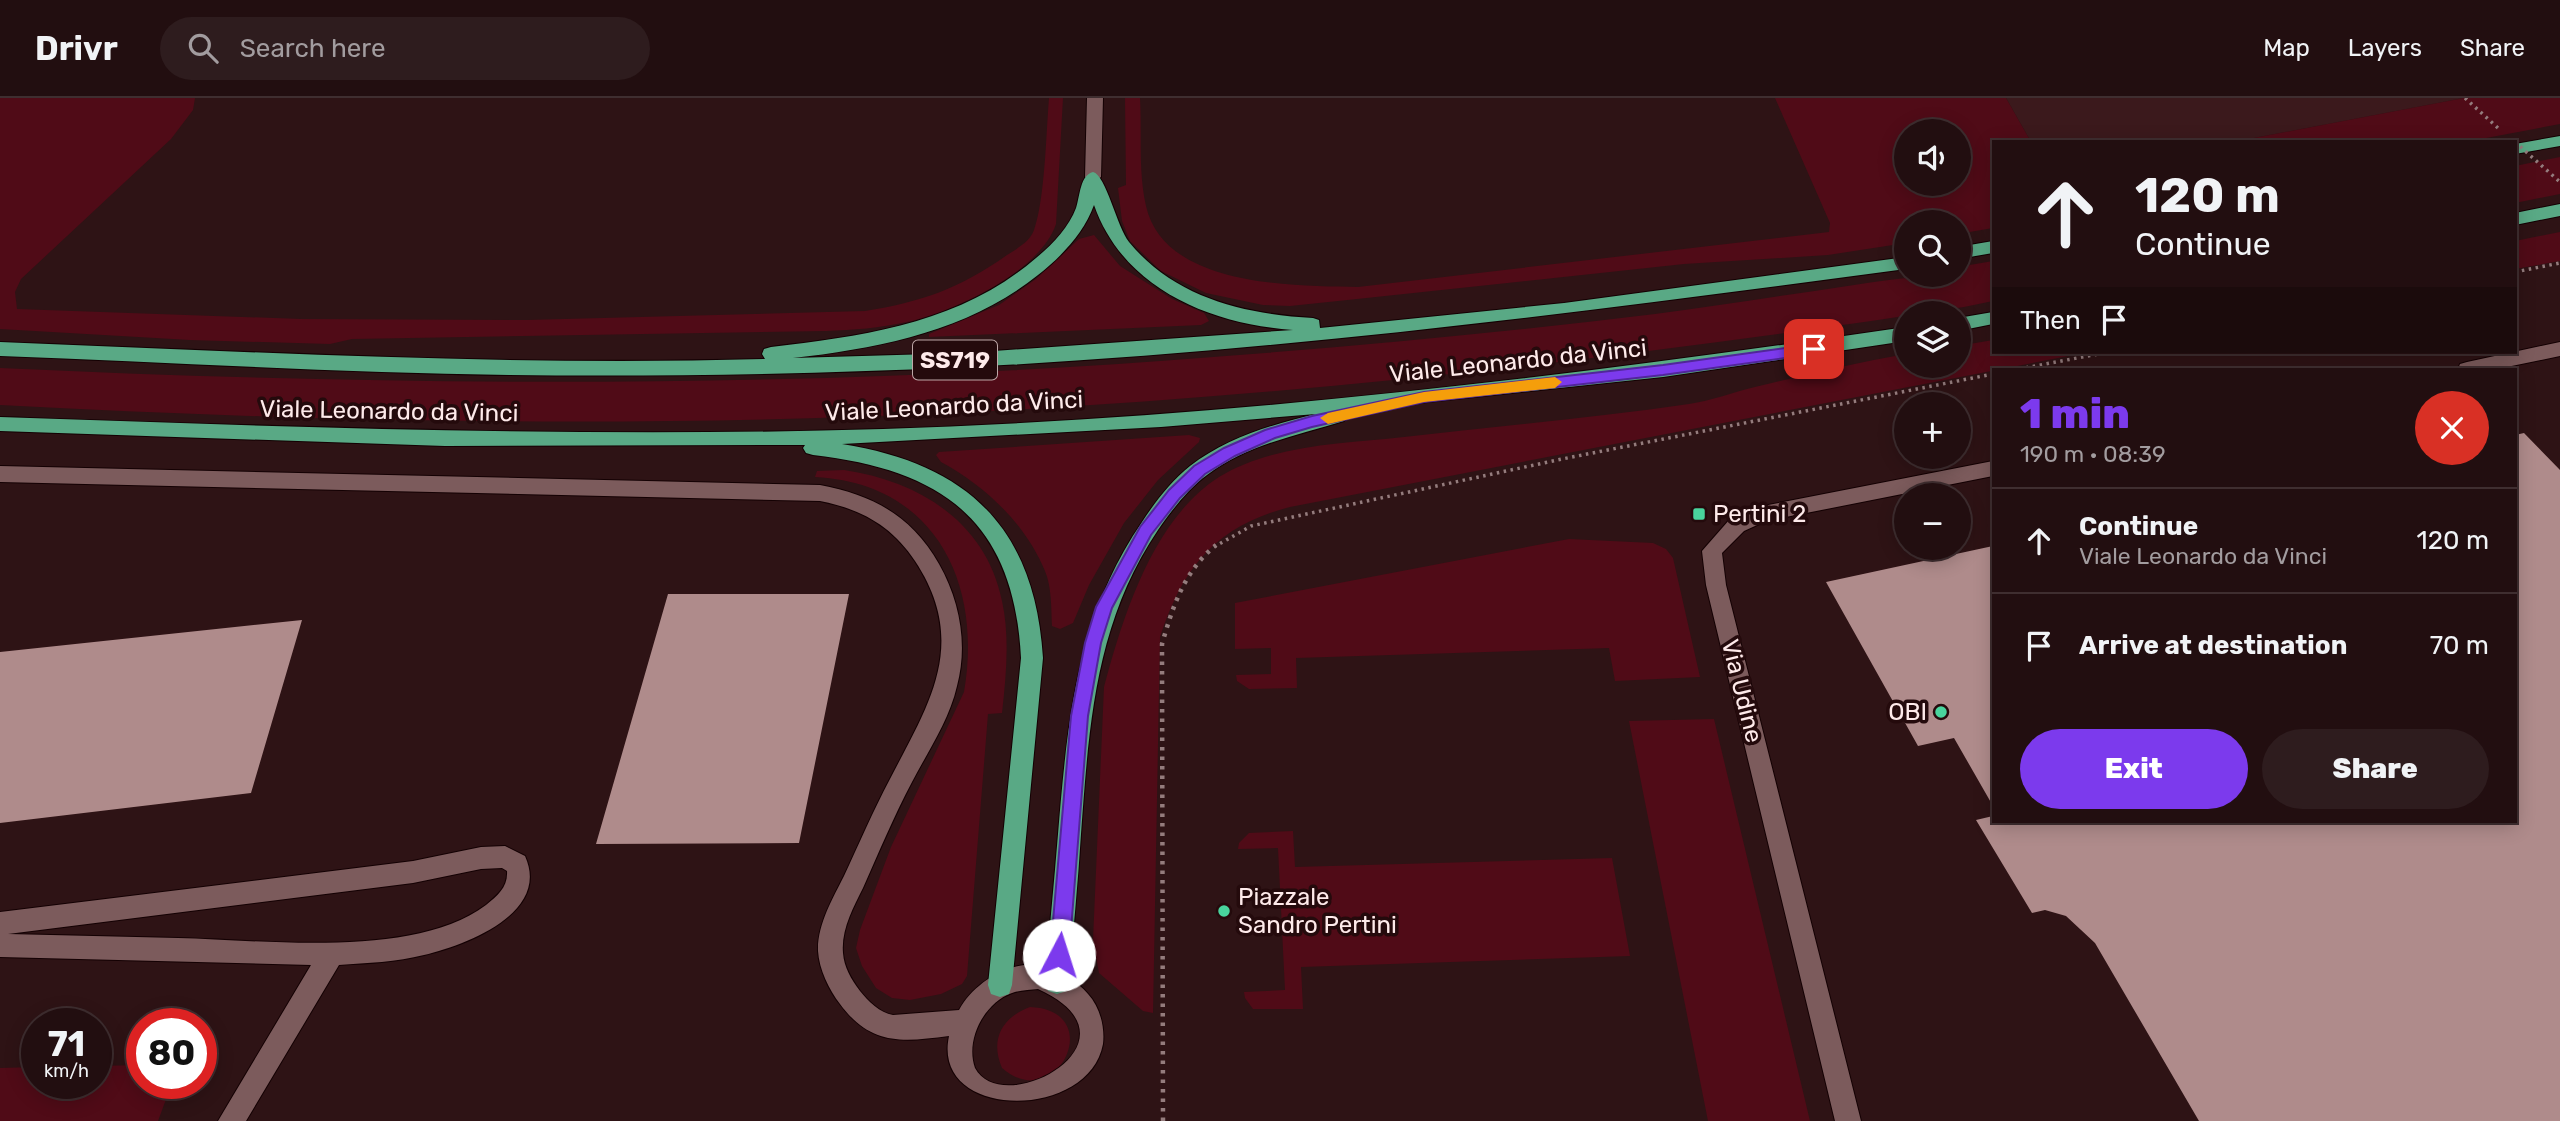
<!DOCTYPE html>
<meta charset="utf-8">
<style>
:root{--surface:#220e10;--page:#2e1c1e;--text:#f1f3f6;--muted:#a29c9f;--line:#3f2e30;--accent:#7c3aed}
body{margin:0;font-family:Rubik,sans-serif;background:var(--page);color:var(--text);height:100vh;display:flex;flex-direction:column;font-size:26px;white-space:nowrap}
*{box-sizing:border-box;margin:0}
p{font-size:23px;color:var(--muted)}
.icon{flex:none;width:38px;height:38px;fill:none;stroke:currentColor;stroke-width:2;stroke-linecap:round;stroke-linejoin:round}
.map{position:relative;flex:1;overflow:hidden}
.panel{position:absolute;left:1992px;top:270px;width:525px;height:455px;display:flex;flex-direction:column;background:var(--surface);border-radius:0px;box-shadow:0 4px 18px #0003,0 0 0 2px var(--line)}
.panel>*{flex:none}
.banner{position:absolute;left:1992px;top:42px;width:525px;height:214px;border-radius:0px;box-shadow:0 4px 18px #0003,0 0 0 2px var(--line);background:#220e10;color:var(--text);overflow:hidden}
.fabs{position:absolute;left:1894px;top:21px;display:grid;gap:14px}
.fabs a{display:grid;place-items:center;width:77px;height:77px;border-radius:50%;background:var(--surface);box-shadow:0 4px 18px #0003,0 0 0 2px var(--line);font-size:35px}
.speed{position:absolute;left:21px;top:910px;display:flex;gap:14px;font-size:35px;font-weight:700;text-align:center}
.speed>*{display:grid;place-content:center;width:91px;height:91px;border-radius:50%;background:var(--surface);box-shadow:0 4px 18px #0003,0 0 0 2px var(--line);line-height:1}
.speed small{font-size:18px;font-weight:400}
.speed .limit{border:10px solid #d22;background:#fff;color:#111}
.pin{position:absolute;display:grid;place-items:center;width:60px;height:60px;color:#fff;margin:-30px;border-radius:14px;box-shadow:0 4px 10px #0006}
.me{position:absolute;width:77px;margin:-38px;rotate:5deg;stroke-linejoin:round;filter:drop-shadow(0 0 5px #0008)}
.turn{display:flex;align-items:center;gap:24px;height:147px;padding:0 28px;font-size:32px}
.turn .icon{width:91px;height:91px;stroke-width:2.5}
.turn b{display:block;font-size:49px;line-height:60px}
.then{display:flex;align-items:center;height:66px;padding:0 28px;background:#0003;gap:14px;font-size:26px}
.round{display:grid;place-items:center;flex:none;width:74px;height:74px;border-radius:37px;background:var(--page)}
.headline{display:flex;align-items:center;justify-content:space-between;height:119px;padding:0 28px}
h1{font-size:42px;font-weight:800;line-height:52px;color:var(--accent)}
.action{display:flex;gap:14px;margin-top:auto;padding:14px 28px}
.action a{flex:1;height:80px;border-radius:42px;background:var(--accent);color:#fff;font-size:28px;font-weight:800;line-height:80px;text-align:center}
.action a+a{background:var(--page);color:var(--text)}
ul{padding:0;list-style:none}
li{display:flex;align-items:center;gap:21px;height:105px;padding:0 28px;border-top:2px solid var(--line)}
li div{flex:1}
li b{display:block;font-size:26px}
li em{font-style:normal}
header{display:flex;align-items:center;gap:42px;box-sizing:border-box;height:98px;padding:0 35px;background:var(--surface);border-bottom:2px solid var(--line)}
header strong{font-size:33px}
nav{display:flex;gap:38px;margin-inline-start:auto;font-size:24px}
.search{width:490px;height:63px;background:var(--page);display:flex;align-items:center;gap:18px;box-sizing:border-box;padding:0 24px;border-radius:38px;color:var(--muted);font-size:26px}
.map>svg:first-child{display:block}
.built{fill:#3b191c}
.green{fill:#500b17;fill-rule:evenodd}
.building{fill:#af8b8b}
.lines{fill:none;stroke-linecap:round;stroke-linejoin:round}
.minor-casing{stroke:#140103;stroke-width:2}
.highway-casing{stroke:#140103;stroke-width:2}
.path-far1{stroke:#947c7d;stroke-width:3.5;stroke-dasharray:2.5 4.5;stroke-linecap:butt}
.path{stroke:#947c7d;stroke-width:4.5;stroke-dasharray:3.5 6;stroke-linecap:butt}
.minor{fill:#7c5b5c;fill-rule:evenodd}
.highway{fill:#59a985;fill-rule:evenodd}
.path-bridge{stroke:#947c7d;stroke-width:3.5;stroke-dasharray:2.5 4.5;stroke-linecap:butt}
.route{fill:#7c3aed;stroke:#51269a;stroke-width:2}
.slow{fill:#f59e0b}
.poi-dot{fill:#49d49d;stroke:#240a0c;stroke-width:2.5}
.labels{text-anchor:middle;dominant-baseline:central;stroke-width:7;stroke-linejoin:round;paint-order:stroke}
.shield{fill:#240a0c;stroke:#bda7a7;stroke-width:2}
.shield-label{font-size:23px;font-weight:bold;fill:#feeaea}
.street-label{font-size:24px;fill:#feeaea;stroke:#240a0c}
.poi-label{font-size:24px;fill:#feeaea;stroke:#240a0c;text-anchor:start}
</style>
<header>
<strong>Drivr</strong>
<div class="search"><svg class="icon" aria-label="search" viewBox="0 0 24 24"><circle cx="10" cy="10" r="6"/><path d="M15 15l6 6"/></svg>Search here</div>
<nav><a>Map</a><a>Layers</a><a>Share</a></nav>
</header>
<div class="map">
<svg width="2560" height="1023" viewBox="0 0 2560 1023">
<rect width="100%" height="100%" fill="#2e1315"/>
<!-- built -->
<path class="built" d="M2006,0H2464L2233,44H2031Z"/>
<!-- green -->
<path class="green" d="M0,0H195L193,12L171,41L21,181L15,194L17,211L301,221L527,222L865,213C921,204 959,191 1007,157C1016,151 1030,144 1034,132C1045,101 1046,36 1049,0H1063L1056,126C1040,174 953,214 907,224C880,230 853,232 826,233L352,241L330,246L190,242L0,231Z
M1125,0H1140C1142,36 1138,72 1146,108C1164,189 1294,188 1358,189L1829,134L1830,125L1775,0H2006L2031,44H1993V130L1958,136V124H1906V145L1828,157L1684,166L1357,201L1290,208L1263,207L1206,195L1161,173L1130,143L1122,123L1118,90L1126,87ZM1906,33H1958V86H1906Z
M2464,0H2560V26L2465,44H2233Z
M2560,59V96L2515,105V68Z
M2560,134V163L2515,171V143Z
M1094,137L1120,168L1172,201L1204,215L1209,223L1201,227L929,239V236L999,207L1036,181L1079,141Z
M1993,163V203L1964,209C1632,260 1290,299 951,315C634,330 317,324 0,307V270C404,289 810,291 1213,259C1361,248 1508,234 1655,216C1717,208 1779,198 1841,189C1881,183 1918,177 1958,177V169Z
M1993,242V254H2089L1290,409C1216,428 1183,469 1160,539L1153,915L1143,913L1099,875L1093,842L1104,589C1123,518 1153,421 1219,379C1273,346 1343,346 1404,339C1499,328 1594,320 1689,306C1711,303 1734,294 1755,289C1805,277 1855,265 1906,256V268H1958V248Z
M1189,337L1200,340L1199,344L1158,382L1124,425L1089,487L1073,525L1060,531L1052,528C1051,510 1052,490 1045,473C1025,425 985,388 941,364L936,357L939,354Z
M844,372C919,383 986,424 1002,503C1010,539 1006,579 1002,615L988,616L967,878L962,886L941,896L910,902L892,900L876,890L862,868L856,850L860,832L891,749L964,594C983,485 935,385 815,379L817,373Z
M1569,441L1653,445L1666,451L1673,460L1700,579L1615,583L1609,550L1296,560L1297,590L1249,591L1237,583L1236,577L1271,576V550L1235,551V505Z
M1714,621L1810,1023H1708L1629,623Z
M1293,733L1295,769L1612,760L1630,858L1301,869L1303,911H1253L1245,900L1244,894L1285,892L1278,750L1238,751L1239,745L1249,735Z
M1030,909C1108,912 1057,1018 1002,970C990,942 1001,920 1030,909Z
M142,967V985H172L158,1023H0V970L37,969V985H96V968Z"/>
<!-- building -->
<path class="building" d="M2524,335L2560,372V1023H2199L2095,845L2066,818L2045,812L2032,815L1976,722L1993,718V723H2515V337Z
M1993,448V708L1954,640L1918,648L1826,484Z
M668,496H849L799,745L596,746Z
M302,522L251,695L0,725V554Z"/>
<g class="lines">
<!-- minor casing -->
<g class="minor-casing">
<path id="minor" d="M1087,0H1103L1101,79L1093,84L1085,79Z
M2560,244V258L2497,271H2458L2460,266L2467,264Z
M1993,363V378L1766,423L1744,433L1722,455L1726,487L1861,1023H1835L1706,487L1702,453L1730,421L1763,408Z
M0,368L820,387C873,397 912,418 939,466C960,503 968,547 957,588C949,623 928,653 912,684C894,718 879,754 863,790C853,810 841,832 843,855C844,869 851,881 860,893C868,903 880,915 893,917L959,912C973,886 1008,863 1039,867C1057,869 1077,883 1088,896C1100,909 1105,929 1103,946C1089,1023 931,1023 949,938C902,944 871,948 840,906C829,892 819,871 818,853C817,827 833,800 844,778C859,746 873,713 890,681C928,607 970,546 915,463C892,428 861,411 820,403L0,384ZM1038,891C1151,942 1003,1023 975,970C965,942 984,905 1012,895C1020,892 1030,892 1038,891Z
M505,748L525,758C551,815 466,847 424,857C397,864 367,865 339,867L246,1023H218L311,867L0,859V814L413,763L481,749ZM502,770L507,773C508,789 498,797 486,807C414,861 265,842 178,840C122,839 65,837 8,836L413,785L481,771Z"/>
</g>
<!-- highway casing -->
<g class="highway-casing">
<path id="highway" d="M2560,38V48L2515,56V46Z
M1093,74C1106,77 1117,129 1129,144C1175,200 1244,216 1313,220L1319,222L1320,230L1564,205L1906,159V171C1595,213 1284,253 970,269C816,276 662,279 509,277C339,275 169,264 0,258V244C255,254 510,268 765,261L762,256L764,251L771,249C866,238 961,225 1036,160C1052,147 1069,129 1076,110C1080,98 1080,77 1093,74ZM1094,107C1123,190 1209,226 1293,232L966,255L793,260C880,250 968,233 1038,177C1061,159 1084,135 1094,107Z
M2560,106V118L2515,127V115Z
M1993,143V155L1958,161V149Z
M1993,214V226L1958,233V220Z
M1906,229V243L1663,279L1344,313L1347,318L1344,323C1296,338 1248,346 1207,377C1188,391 1171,413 1158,432C1095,525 1089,628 1081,736C1078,785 1073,835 1069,884L1066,893L1057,896L1048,893L1045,884C1049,835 1054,786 1058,736C1067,626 1077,518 1142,424C1155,404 1171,383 1190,368C1226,340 1273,326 1316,316L1161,329L842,346C969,366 1035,431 1043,560L1012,887L1009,896L1000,899L991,896L988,887L1021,560C1014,423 943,372 813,357L806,355L803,350L805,347L445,348L0,333V319C294,329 589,340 883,331C1226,320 1567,279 1906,229Z"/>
</g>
<!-- path-far1 -->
<path class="path-far1" d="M2465,0L2498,30
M2515,174L2560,165
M2019,271L2109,254
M1214,449L1251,428L1562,361L1993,276"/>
<!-- path -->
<path class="path" d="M1163,1023L1162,546C1173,508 1184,473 1216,447"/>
<!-- minor -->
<use href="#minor" class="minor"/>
<!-- highway -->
<use href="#highway" class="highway"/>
<!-- path-bridge -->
<path class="path-bridge" d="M2515,44L2560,84"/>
</g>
<!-- route -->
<path class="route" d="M1814,246L1821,251L1814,256L1663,277L1424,304L1312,329L1275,340L1235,358L1205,376L1180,400L1151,437L1112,510L1101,545L1088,618L1069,857L1066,864L1059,866L1053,864L1050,857L1071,618L1085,545L1096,509L1140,429L1169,392L1194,368L1224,350L1265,332L1312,318L1424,294L1663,267Z"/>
<!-- slow -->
<path class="slow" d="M1555,279L1562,284L1555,290L1424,304L1328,326L1320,320L1328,315L1424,294Z"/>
<!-- markers -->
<g class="poi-dot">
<rect x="1692" y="409" width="14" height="14" rx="3.5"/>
<circle cx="1941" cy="614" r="7"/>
<circle cx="1224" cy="813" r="7"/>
</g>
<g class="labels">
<!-- shield labels -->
<rect class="shield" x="913" y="242.5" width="84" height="39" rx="5"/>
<g class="shield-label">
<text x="955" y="262">SS719</text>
</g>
<!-- street labels -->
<g class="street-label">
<text transform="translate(1518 263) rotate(-6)">Viale Leonardo da Vinci</text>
<text transform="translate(954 308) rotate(-3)">Viale Leonardo da Vinci</text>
<text transform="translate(389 313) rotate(1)">Viale Leonardo da Vinci</text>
<text transform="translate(1742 593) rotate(76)">Via Udine</text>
</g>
<!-- poi labels -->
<g class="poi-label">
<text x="1713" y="416">Pertini 2</text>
<text x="1927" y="614" text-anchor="end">OBI</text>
<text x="1238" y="799">Piazzale<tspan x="1238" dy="28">Sandro Pertini</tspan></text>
</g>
</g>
</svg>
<div class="fabs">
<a><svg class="icon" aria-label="sound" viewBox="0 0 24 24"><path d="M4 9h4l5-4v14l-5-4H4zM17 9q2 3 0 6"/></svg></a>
<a><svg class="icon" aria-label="search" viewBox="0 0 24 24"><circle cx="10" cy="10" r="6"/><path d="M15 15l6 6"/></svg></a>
<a><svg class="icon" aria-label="layers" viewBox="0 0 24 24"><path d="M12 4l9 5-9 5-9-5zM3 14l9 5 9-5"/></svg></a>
<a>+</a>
<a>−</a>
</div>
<div class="speed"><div>71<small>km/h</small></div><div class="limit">80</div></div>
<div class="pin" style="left:1814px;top:251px;background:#d93025"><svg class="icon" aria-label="arrive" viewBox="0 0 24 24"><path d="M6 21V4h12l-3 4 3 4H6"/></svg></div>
<svg class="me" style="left:1059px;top:857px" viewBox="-20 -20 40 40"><circle r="19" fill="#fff"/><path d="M0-13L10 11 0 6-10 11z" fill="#7c3aed"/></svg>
<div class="banner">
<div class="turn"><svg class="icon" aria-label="ahead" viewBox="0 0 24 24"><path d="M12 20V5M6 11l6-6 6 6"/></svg><div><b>120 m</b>Continue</div></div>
<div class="then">Then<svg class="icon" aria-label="arrive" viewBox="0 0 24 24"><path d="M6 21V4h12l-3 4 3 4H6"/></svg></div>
</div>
<section class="panel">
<div class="headline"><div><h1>1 min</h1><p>190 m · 08:39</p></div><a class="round" style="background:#d93025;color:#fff"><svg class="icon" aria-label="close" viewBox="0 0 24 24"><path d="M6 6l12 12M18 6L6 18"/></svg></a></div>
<ul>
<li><svg class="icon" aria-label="ahead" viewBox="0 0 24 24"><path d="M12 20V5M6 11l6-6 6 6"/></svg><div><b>Continue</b><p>Viale Leonardo da Vinci</p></div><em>120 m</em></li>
<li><svg class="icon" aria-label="arrive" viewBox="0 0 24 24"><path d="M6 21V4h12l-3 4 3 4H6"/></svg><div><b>Arrive at destination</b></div><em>70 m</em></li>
</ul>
<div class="action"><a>Exit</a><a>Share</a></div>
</section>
</div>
